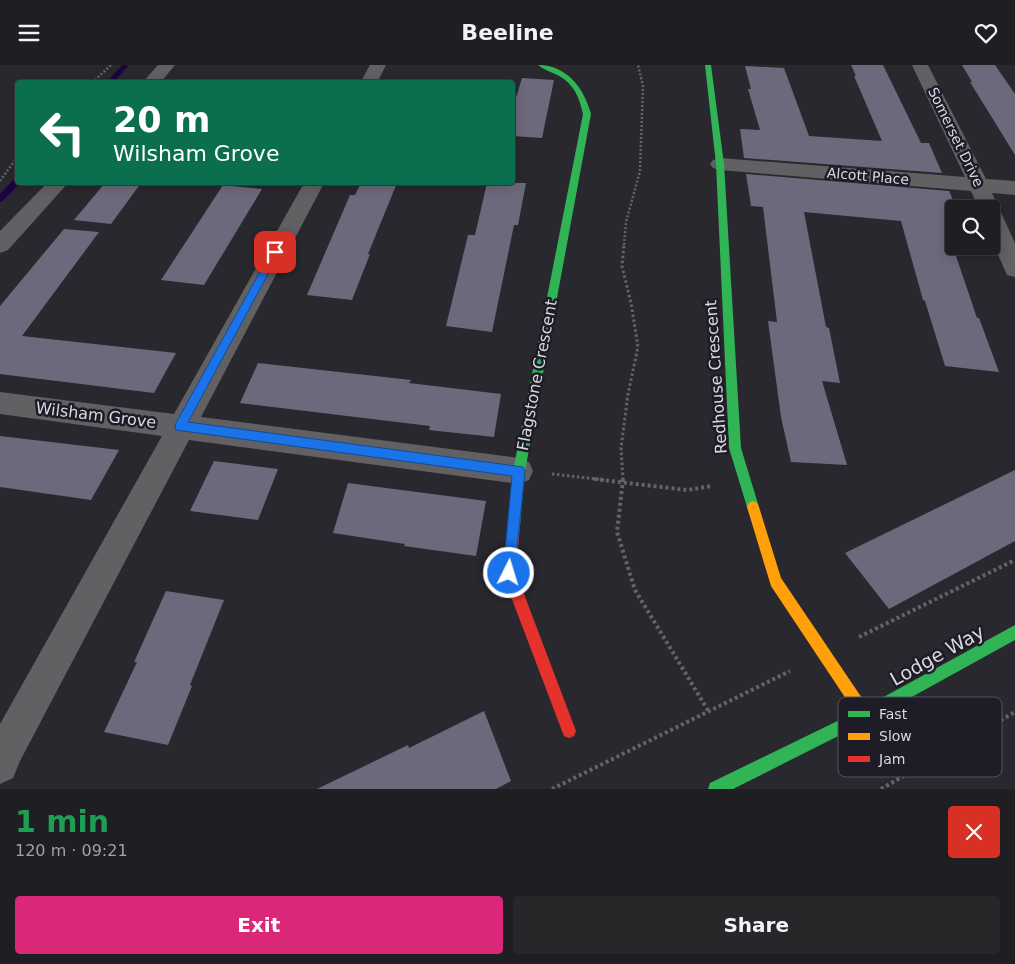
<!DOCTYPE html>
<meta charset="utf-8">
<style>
:root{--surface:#1f1e22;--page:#27272a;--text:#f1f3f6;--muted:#a1a2a5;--line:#3c3c40;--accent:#db2777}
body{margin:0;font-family:"DejaVu Sans",sans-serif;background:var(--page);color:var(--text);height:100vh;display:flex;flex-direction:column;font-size:19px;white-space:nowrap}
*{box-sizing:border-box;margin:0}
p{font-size:16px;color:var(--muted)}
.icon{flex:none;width:28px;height:28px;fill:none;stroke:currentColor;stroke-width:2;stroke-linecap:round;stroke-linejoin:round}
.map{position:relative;height:724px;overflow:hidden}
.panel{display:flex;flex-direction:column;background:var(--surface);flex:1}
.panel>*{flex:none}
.guide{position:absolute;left:15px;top:15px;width:500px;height:105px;border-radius:5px;box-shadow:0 2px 12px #0003,0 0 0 1px var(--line);background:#0b6e4f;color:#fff;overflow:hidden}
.buttons{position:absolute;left:945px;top:135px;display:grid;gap:10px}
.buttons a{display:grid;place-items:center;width:55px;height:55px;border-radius:5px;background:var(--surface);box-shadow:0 2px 12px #0003,0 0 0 1px var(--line);font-size:25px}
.pin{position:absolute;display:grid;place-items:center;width:42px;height:42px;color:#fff;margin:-21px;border-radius:10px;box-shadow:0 2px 8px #0006}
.me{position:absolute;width:55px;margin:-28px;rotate:5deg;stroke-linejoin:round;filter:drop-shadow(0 0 4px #0008)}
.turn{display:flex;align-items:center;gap:18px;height:105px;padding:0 15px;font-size:22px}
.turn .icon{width:65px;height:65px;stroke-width:2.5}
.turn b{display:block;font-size:35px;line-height:42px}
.round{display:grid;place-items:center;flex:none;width:52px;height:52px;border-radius:5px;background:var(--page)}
.head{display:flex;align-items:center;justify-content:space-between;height:85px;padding:0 15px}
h1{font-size:30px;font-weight:700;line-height:38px;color:#1e9e55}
.cta{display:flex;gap:10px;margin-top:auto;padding:10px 15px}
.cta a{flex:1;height:58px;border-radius:5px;background:var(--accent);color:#fff;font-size:20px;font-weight:700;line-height:58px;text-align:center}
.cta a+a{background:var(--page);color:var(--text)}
header{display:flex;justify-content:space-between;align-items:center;height:65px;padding:0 15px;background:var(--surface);font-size:22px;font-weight:700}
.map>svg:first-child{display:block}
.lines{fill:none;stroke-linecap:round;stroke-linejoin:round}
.stream{fill:#1a0441;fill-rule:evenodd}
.building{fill:#6d697c}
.path-far2{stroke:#646467;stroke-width:2.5;stroke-dasharray:2 2;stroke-linecap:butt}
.path-far1{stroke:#646467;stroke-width:3;stroke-dasharray:2.5 2.5;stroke-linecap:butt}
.path{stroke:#646467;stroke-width:4;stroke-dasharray:3 3;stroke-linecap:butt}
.street{fill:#616164;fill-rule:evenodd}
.fast{fill:#30b455;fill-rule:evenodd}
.slow{fill:#ff9f0a;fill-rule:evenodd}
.jam{fill:#e5322d;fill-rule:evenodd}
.route{fill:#1a73e8;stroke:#114b97}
.labels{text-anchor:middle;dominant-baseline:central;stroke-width:5;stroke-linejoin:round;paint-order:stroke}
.far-street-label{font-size:14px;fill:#d9d9e1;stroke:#1d1c27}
.street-label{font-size:16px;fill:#d9d9e1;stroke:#1d1c27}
.near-street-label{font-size:19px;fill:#d9d9e1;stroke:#1d1c27}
.key{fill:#1d1c27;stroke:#55555f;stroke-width:1}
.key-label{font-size:14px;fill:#d9d9e1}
</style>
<header><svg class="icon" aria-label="menu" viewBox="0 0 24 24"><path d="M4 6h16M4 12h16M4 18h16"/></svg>Beeline<svg class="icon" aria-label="heart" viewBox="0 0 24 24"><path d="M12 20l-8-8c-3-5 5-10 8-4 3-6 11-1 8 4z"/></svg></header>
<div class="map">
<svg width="1015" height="724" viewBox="0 0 1015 724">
<rect width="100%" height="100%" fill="#29282e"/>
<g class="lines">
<!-- stream -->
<path class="stream" d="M122,0H129L113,18H106Z
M15,113H18V118H20L3,136L0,137V129Z"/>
</g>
<!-- building -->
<path class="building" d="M851,0H883L921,78H929L942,108L744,93L740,64L760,65L748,24H751L745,1L784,3L809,71L882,76L854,11H856Z
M962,0H995L1015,29V90L970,17H972Z
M522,13L554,15L542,73L512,71V46Z
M746,109L949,126L954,137V185L977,253H979L999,307L945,301L925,236L923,235L901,156L804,147L826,262L829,263L840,318L822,316L847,400L791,397L781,352L768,256L777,257L763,142L751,141Z
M105,118H141L111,159L74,155Z
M361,118H397L368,189H370L352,235L307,230L350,130H355Z
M487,118H526L518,160H514L492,267L446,261L468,170H475Z
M223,120L262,124L204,220L161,215Z
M64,164L99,167L22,271L176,288L154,328L0,309V241Z
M258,298L411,315L409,318L501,329L494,372L429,365L430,361L240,338Z
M0,371L119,385L91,435L0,422Z
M214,396L278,404L258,455L190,446Z
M1015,405V476L889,544L845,488Z
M348,418L486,436L476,491L404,481L405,479L333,468Z
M166,526L224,535L190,620L192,621L168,680L104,667L137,597H134Z
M484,646L511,716L496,724H317L408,680L409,683Z"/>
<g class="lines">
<!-- path-far2 -->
<path class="path-far2" d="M92,18L111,0
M0,116L18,91
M624,180L626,157L640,106L643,21L638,0"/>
<!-- path-far1 -->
<path class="path-far1" d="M552,409L605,415
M623,415L621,383L628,329L638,282L631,238L622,201L624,179"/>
<!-- path -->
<path class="path" d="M594,414L687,425L712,421
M623,414L617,467L635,525L709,647
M859,572L1015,495
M552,724L790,606
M881,724L1015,647"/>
<!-- street -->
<path class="street" d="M158,0H175L160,18H142Z
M370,0H386L377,18H360Z
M912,0H928L986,114L1015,116V130L992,128L1015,178V212L1007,210L991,174V144H979L971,126L720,105L713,103L710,99L713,95L720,93L965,112Z
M47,118H68L8,185L0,188V166Z
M304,118H324L201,352L519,393L529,397L533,406L529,415L519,419L189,375L20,696L13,713L0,719V659L162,371L0,349V327L174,349Z"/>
<!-- fast -->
<path class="fast" d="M538,0C567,0 584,23 591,49L525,406L520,461L518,465L514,467L510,465L508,461L513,406L583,49C579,31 573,17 555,9C549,6 543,4 538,0Z
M705,0H711L724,99L741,383L759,442L757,446L753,448L749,446L747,442L729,383L716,99Z
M1015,560V575L870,655L733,724H708L710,718L860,645Z"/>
<!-- slow -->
<path class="slow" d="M753,436L757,438L759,442L781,513L870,645L872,650L870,655L865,657L860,655L771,521L747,442L749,438Z"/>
<!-- jam -->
<path class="jam" d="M514,455L518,457L520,461L516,508L576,666L574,671L569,673L564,671L562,666L502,508L508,461L510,457Z"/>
</g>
<!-- route -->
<path class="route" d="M275,184L280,187L188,357L523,402L525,406L514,512L509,514L505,512L503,508L512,411L176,365L175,361L176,358L271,187Z"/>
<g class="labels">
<!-- far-street labels -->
<g class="far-street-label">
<text transform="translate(956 72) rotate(64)">Somerset Drive</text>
<text transform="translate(868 111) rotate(5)">Alcott Place</text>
</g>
<!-- street labels -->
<g class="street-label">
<text transform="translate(537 310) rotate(-79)">Flagstone Crescent</text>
<text transform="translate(716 312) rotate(-94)">Redhouse Crescent</text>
<text transform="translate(96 350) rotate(7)">Wilsham Grove</text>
</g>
<!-- near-street labels -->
<g class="near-street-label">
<text transform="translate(937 590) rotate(-29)">Lodge Way</text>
</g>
</g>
<!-- legend -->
<rect x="838" y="632" width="164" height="80" rx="8" class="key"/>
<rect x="848" y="646" width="22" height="6" fill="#30b455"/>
<rect x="848" y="668" width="22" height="7" fill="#ff9f0a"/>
<rect x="848" y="691" width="22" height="6" fill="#e5322d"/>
<g class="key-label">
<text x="879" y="654">Fast</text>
<text x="879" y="676">Slow</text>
<text x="879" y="699">Jam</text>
</g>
</svg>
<div class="buttons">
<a><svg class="icon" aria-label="search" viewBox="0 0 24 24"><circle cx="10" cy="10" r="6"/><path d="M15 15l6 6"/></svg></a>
</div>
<div class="pin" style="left:275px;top:187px;background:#d93025"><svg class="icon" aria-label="arrive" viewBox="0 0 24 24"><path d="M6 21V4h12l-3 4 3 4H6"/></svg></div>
<svg class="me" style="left:509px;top:508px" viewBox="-20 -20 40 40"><circle r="17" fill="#1a73e8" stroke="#fff" stroke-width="3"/><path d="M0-11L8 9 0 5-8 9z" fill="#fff"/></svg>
<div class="guide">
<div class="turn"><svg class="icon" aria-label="left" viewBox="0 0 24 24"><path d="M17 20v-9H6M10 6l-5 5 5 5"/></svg><div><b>20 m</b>Wilsham Grove</div></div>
</div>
</div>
<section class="panel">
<div class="head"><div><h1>1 min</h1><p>120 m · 09:21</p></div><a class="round" style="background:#d93025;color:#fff"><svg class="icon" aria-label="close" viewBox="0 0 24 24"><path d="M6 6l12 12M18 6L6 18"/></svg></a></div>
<div class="cta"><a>Exit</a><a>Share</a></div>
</section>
